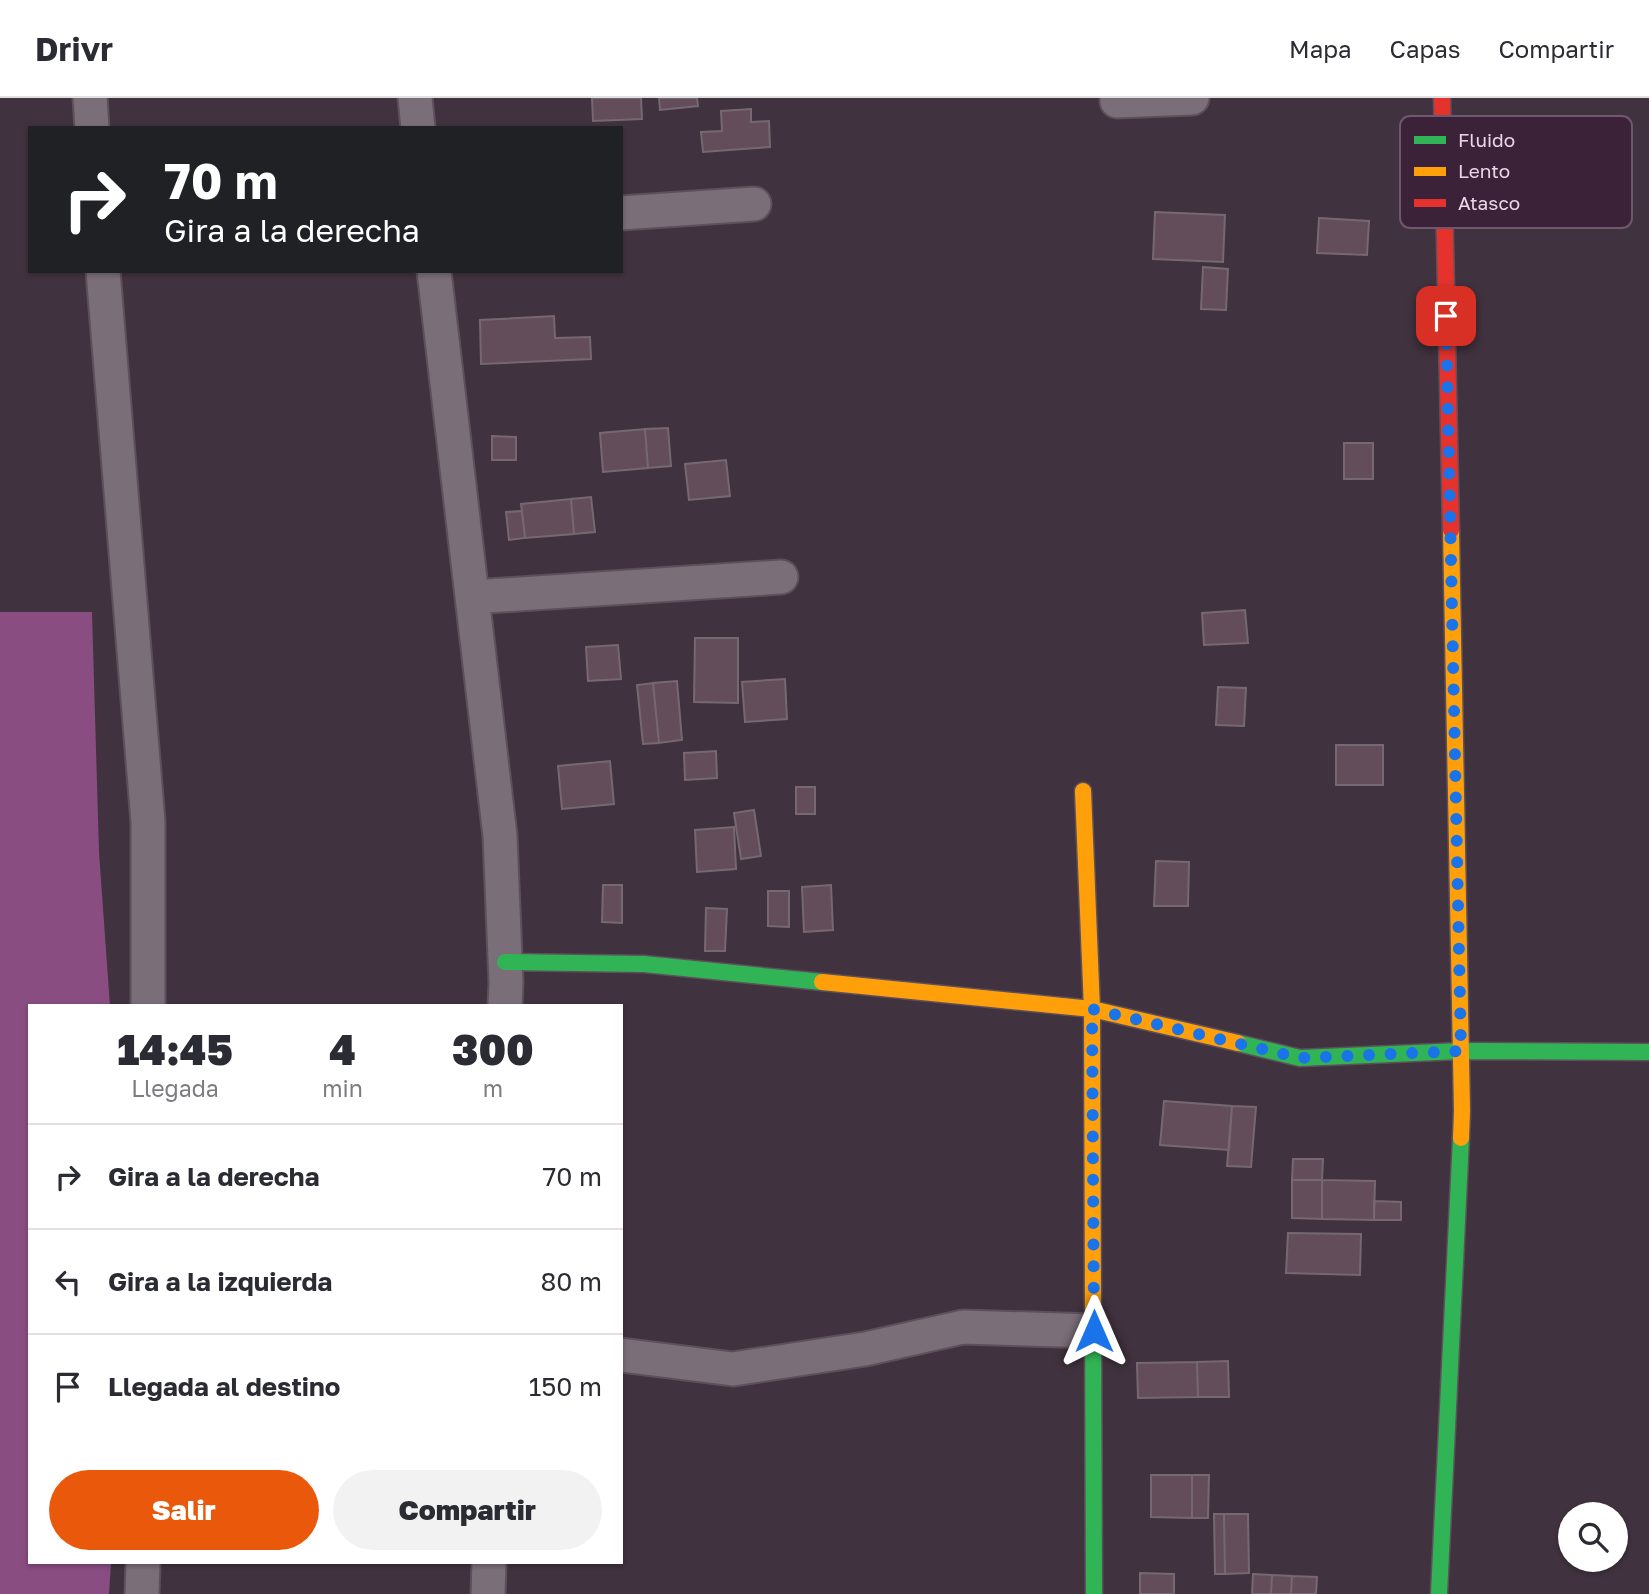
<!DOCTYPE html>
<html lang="es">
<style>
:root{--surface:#fff;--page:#f2f2f3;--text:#2b2b33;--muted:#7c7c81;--line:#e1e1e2;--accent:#ea580c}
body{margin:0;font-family:"Golos Text",sans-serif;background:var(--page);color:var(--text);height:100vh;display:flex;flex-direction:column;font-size:26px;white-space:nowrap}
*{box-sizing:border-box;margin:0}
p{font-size:23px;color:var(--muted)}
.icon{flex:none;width:38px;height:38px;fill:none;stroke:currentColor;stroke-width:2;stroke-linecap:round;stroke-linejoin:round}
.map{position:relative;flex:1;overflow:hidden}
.drawer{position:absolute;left:28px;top:906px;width:595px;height:560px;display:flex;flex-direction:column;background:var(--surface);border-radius:0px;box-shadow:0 2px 5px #0004}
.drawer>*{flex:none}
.guide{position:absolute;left:28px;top:28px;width:595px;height:147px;border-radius:0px;box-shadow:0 2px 5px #0004;background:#202124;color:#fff;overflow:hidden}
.tools{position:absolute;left:1558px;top:1404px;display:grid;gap:14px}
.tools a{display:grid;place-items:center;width:70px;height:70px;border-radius:50%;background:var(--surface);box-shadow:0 2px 5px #0004;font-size:35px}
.pin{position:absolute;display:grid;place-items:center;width:60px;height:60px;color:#fff;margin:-30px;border-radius:14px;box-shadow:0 4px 10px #0006}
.me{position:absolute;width:77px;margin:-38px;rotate:0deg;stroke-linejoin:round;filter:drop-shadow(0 0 5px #0008)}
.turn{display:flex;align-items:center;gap:24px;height:147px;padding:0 21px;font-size:32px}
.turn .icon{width:91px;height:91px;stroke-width:2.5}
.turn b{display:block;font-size:49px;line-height:60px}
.eta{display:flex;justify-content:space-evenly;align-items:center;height:119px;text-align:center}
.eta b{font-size:42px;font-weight:800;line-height:49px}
.cta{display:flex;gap:14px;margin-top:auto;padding:14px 21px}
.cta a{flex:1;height:80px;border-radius:42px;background:var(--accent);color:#fff;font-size:28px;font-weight:800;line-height:80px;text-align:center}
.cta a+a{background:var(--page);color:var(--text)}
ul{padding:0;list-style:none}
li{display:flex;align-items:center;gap:21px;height:105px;padding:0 21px;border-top:2px solid var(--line)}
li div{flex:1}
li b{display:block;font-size:26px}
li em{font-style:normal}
header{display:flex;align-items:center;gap:42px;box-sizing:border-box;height:98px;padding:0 35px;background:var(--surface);border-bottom:2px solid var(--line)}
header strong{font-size:33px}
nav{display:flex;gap:38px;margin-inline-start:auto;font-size:24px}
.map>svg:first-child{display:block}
.forest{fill:#894d82}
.building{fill:#634d5a;stroke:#766871;stroke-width:2}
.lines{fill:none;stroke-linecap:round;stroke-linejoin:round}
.street-casing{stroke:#5d505b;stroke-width:37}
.fast-casing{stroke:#5d505b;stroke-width:19}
.slow-casing{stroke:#5d505b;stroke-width:19}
.jam-casing{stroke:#5d505b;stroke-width:19}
.street{stroke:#7a6e78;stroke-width:33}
.fast{stroke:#30b455;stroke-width:16}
.slow{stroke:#ff9f0a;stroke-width:16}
.jam{stroke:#e5322d;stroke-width:16}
.route{stroke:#1a73e8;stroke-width:12;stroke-dasharray:0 21.6}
.key{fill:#3b2239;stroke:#6f586d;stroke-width:2}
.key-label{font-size:19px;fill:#e9d7e6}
</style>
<header>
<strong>Drivr</strong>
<nav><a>Mapa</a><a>Capas</a><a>Compartir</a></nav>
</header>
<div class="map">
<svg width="1649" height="1496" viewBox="0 0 1649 1496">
<rect width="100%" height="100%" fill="#40323e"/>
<!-- forest -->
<path class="forest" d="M0,514H92L99,754L110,908H30V1465H111L109,1496H0Z"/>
<!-- building -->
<path class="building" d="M592,0H641L642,21L593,23Z
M659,0H697L698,8L660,12Z
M751,11V24L769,23L770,49L703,54L701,34L722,33L721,13Z
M1155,114L1225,117L1223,164L1153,161Z
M1319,120L1369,123L1367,157L1317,155Z
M1203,169L1228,171L1226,212L1201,211Z
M554,218L555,240L590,239L591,261L481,266L480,222Z
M668,330L671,368L648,370L645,331Z
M645,331L648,370L603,374L600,335Z
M492,338L516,339V362H492Z
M1344,345H1373V381H1344Z
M726,362L730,398L689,402L685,366Z
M591,399L595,434L574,436L571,401Z
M571,401L574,436L525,440L521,406Z
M522,413L525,440L509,442L506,414Z
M1245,512L1248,545L1204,547L1202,515Z
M695,540H738V605L694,604Z
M618,547L621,581L588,583L586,549Z
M785,581L787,621L745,624L742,584Z
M677,583L682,642L659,645L653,585Z
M653,585L659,645L643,646L637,587Z
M1218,589L1246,590L1244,628L1216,627Z
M1336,647H1383V687H1336Z
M716,653L717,680L685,682L684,655Z
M610,663L614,706L562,711L558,668Z
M796,689H815V716H796Z
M754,712L761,758L741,761L734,715Z
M734,729L736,771L697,774L695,732Z
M1156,763L1189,764L1188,808H1154Z
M603,787H622V825L602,824Z
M831,787L833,832L804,834L802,789Z
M768,793H789V829L768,828Z
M706,810L727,811L725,853H705Z
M1164,1003L1232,1008L1229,1052L1160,1047Z
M1232,1008L1256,1009L1251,1069L1227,1068Z
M1293,1061H1323L1322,1082H1292Z
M1292,1082H1322V1121L1292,1120Z
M1322,1082L1375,1083L1374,1122L1322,1121Z
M1374,1103L1401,1104V1122H1374Z
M1288,1135L1361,1136L1360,1177L1286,1175Z
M1228,1263L1229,1299H1198L1197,1264Z
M1197,1264L1198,1299L1138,1300L1137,1265Z
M1151,1377H1192V1420L1151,1419Z
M1192,1377H1209L1208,1420H1192Z
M1214,1416H1224L1225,1476H1215Z
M1224,1416H1248L1249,1475L1225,1476Z
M1140,1475L1174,1476V1496H1140Z
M1253,1476L1272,1477L1271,1496H1252Z
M1272,1477L1292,1478L1291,1496H1271Z
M1292,1478L1317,1479L1316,1496H1291Z"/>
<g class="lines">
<!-- street casing -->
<g class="street-casing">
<path id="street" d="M90,0L92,30
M415,0L418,30
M1117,3L1192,0
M621,115L754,106
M103,173L148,724V908
M434,173L500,738L506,884L505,908
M472,499L781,479
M621,1257L733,1271L865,1251L963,1229L1094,1233
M142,1496L143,1465
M488,1496L489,1465"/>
</g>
<!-- fast casing -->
<g class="fast-casing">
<path id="fast" d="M505,864L644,866L822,884
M1238,945L1300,960L1461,953L1649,954
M1093,1220L1094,1496
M1439,1496L1461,1040"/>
</g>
<!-- slow casing -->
<g class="slow-casing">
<path id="slow" d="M1451,432L1462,1013L1461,1040
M1083,693L1092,911L1093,1220
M822,884L1092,911L1238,945"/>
</g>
<!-- jam casing -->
<g class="jam-casing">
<path id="jam" d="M1442,0L1451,432"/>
</g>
<!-- street -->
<use href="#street" class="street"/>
<!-- fast -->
<use href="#fast" class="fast"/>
<!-- slow -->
<use href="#slow" class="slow"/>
<!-- jam -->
<use href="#jam" class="jam"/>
</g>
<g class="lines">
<!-- route -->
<path class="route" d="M1094,1233L1092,911L1300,960L1461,953L1446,218"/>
</g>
<!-- legend -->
<rect x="1400" y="18" width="232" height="112" rx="10" class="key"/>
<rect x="1414" y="38" width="32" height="8" fill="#30b455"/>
<rect x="1414" y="69" width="32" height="9" fill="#ff9f0a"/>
<rect x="1414" y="101" width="32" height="8" fill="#e5322d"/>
<g class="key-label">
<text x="1458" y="49">Fluido</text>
<text x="1458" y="80">Lento</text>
<text x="1458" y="112">Atasco</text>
</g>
</svg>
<div class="tools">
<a><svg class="icon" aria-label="search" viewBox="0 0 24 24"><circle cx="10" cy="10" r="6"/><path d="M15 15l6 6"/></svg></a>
</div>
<div class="pin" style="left:1446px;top:218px;background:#d93025"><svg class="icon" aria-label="arrive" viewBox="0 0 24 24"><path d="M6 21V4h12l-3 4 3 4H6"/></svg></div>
<svg class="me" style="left:1094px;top:1233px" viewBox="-20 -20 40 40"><path d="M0-17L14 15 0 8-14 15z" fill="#1a73e8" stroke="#fff" stroke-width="4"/></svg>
<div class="guide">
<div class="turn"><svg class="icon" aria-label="right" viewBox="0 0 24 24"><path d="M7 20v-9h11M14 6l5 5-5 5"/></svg><div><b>70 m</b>Gira a la derecha</div></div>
</div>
<section class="drawer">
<div class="eta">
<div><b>14:45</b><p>Llegada</p></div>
<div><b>4</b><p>min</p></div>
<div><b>300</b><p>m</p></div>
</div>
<ul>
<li><svg class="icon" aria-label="right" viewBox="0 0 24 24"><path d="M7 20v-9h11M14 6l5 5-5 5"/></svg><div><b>Gira a la derecha</b></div><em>70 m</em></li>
<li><svg class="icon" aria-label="left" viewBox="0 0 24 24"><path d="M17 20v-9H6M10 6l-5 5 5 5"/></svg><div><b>Gira a la izquierda</b></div><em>80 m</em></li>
<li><svg class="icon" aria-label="arrive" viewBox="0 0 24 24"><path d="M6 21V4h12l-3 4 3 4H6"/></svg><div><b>Llegada al destino</b></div><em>150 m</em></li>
</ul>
<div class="cta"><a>Salir</a><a>Compartir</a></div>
</section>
</div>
